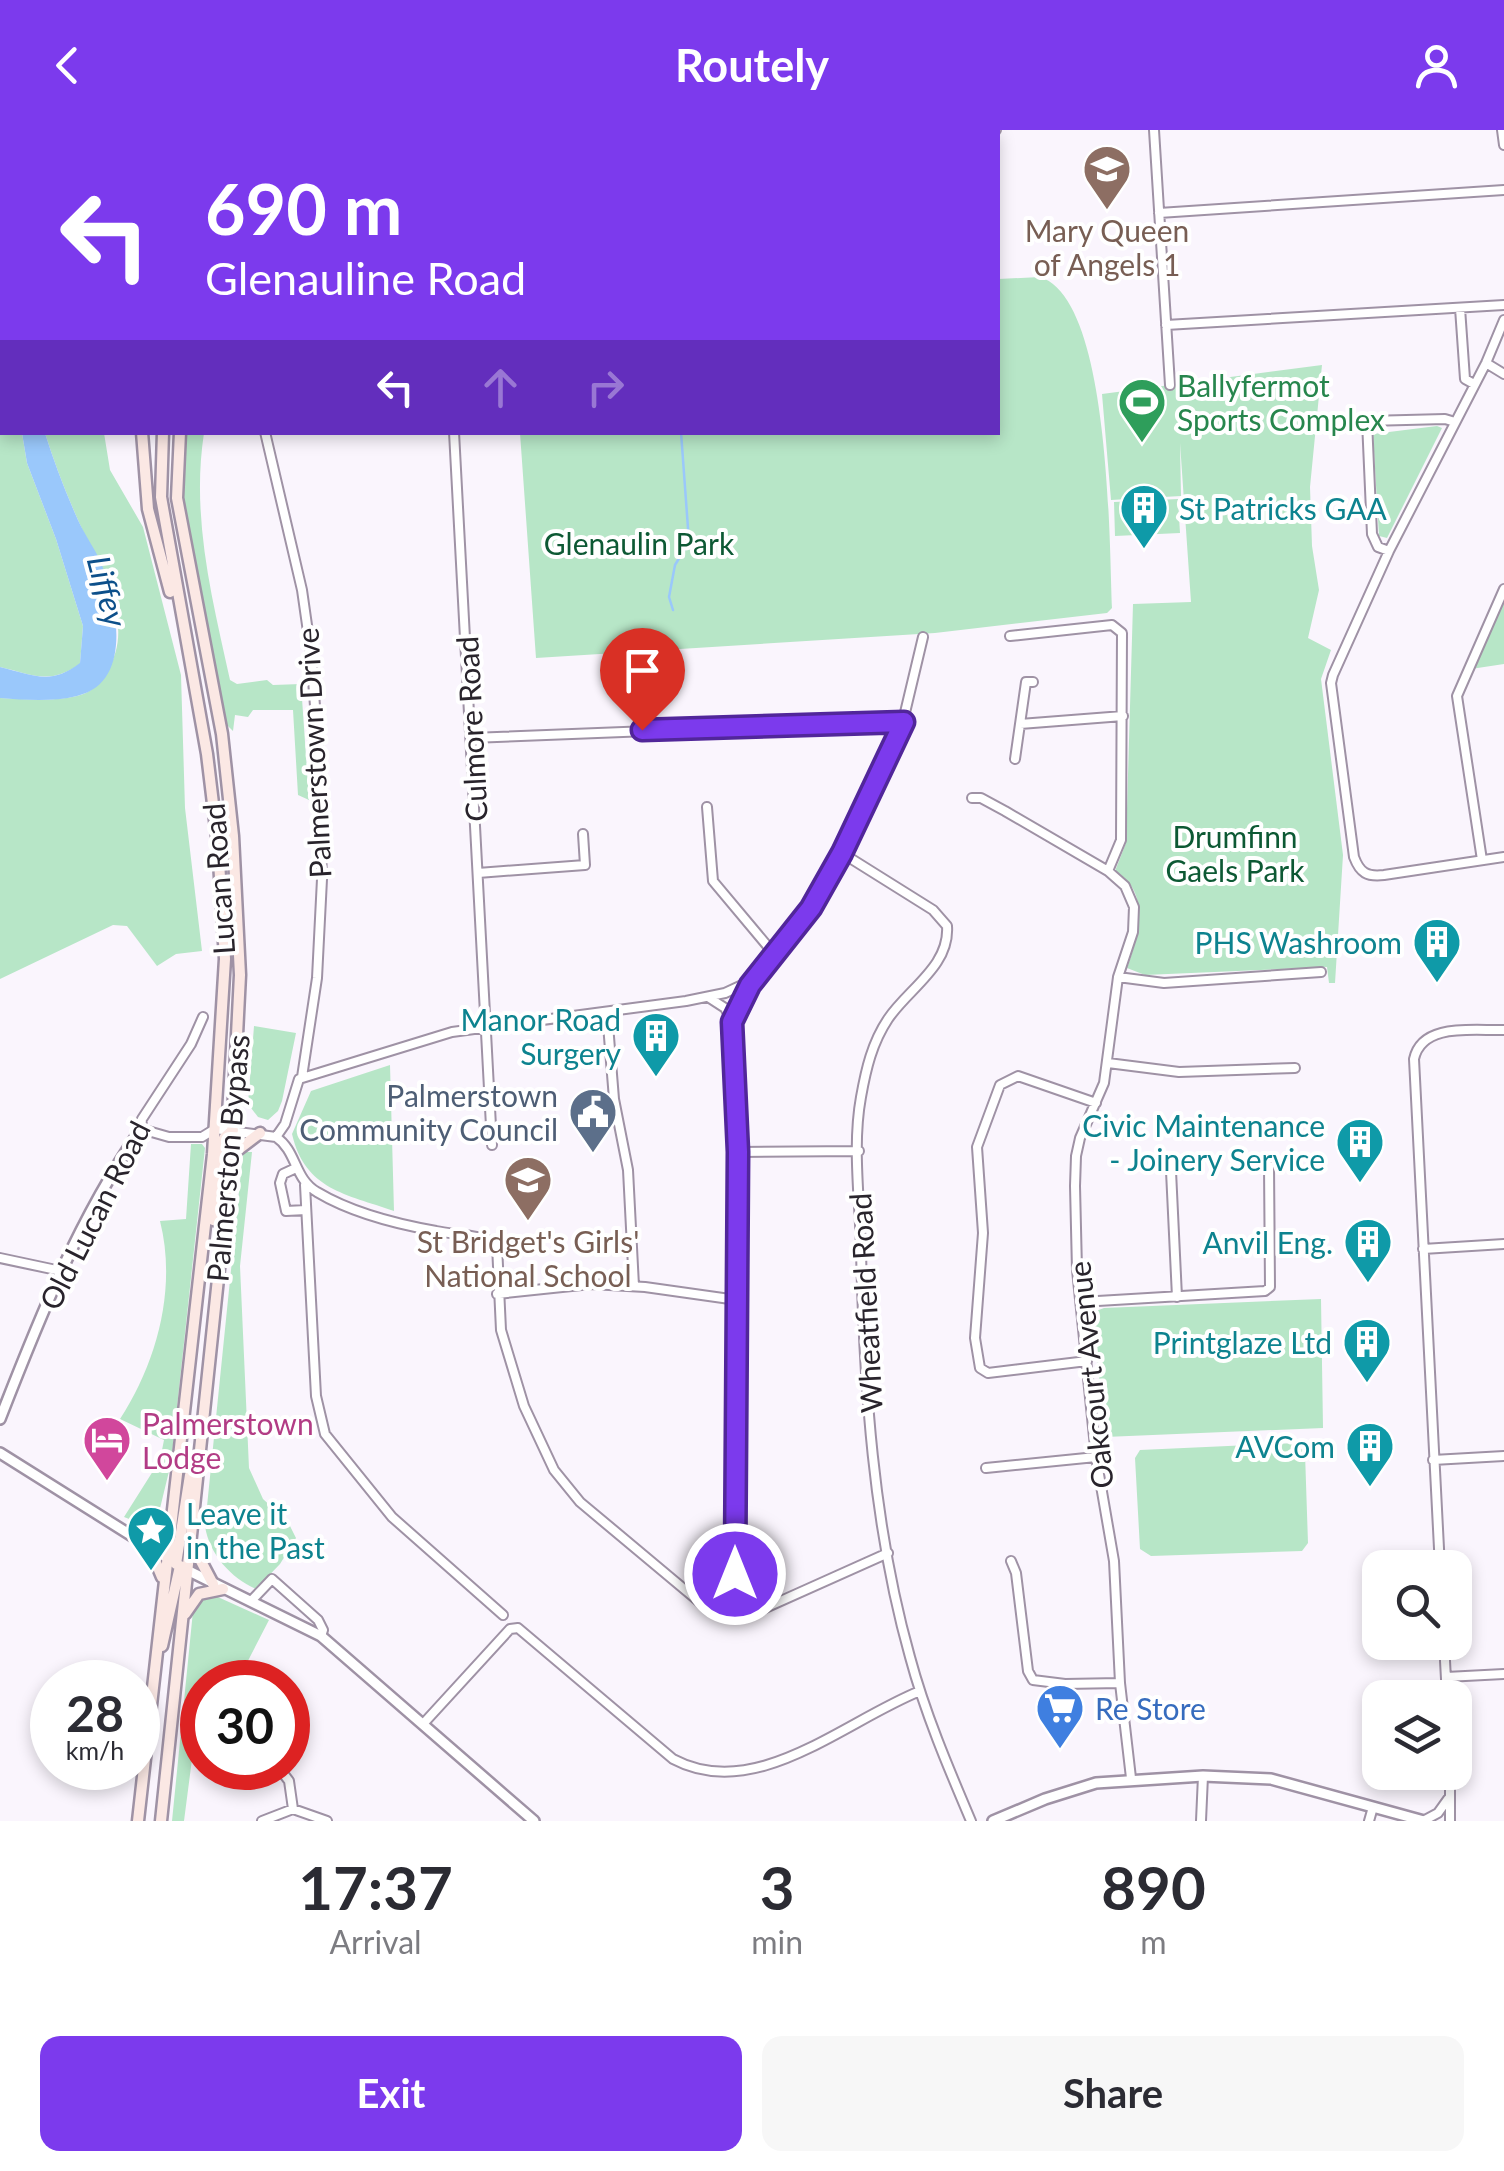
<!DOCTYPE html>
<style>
:root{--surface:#fff;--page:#f7f7f7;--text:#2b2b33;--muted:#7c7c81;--accent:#7c3aed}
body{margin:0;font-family:Lato,sans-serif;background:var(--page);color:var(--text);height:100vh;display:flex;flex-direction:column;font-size:38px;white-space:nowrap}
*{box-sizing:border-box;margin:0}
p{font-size:32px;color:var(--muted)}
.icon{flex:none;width:55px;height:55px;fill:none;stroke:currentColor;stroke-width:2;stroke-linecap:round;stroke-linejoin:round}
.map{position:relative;height:1691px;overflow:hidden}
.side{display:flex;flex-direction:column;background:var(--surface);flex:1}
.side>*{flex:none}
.banner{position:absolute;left:0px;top:0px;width:1000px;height:305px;box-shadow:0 5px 15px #0003;background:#7c3aed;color:#fff;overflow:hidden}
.fabs{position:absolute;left:1362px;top:1420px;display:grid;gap:20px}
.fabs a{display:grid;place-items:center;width:110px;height:110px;border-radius:20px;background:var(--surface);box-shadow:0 5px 15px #0003;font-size:50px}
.speed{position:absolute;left:30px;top:1530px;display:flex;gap:20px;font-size:50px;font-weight:700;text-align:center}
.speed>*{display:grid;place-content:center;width:130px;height:130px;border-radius:50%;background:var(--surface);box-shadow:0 5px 15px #0003;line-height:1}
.speed small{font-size:25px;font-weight:400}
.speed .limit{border:15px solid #d22;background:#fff;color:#111}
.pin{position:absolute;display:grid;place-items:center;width:85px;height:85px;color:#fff;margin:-102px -42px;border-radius:50% 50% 50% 0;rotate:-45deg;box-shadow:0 0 10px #0007}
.pin .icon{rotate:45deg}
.me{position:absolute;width:110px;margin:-55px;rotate:0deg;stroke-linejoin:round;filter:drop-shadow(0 0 8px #0008)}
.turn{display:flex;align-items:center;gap:35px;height:210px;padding:0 40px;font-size:45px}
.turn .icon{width:130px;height:130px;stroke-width:2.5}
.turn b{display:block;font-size:70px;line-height:85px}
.lanes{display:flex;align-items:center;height:95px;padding:0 40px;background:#0003;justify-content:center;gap:50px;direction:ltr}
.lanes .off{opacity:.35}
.eta{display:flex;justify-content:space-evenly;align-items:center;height:170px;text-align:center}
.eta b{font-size:60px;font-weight:700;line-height:70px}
.button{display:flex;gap:20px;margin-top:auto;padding:20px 40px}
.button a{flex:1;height:115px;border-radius:20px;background:var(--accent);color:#fff;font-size:40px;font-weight:700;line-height:115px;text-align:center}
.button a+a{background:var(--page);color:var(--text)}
header{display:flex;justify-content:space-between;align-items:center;height:130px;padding:0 40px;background:var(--accent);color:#fff;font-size:45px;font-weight:700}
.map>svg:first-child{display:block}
.green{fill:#b7e6c7}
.water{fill:#9ac8fb}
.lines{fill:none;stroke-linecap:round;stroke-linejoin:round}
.stream{stroke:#9ac8fb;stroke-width:2.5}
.minor-casing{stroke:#9f92a5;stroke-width:12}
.tertiary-casing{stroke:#9f92a5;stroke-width:14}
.secondary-casing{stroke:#9f92a5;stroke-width:15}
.minor{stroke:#fff;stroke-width:8}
.tertiary{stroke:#fff;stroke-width:9}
.secondary{stroke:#fbe8e4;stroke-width:10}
.route-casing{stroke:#51269a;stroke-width:25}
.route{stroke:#7c3aed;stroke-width:18}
.labels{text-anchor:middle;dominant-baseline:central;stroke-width:8;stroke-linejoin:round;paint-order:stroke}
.education-label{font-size:30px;fill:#785e54;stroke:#fff}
.leisure-label{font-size:30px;fill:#27864d;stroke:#fff;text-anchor:start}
.culture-label{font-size:30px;fill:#0d838f;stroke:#fff;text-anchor:end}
.park-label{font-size:30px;fill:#0d5934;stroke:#fff}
.street-label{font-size:30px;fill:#29242c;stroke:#fff}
.service-label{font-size:30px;fill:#4e5e75;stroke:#fff;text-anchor:end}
.hotel-label{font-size:30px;fill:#b23c85;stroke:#fff;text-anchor:start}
.shop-label{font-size:30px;fill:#366cbe;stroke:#fff;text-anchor:start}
.water-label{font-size:32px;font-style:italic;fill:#0c4f8a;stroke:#fff}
</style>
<header><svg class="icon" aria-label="back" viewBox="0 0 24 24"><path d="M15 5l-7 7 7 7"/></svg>Routely<svg class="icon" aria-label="person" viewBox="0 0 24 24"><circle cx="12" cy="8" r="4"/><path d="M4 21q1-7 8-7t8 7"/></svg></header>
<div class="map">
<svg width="1504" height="1691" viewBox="0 0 1504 1691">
<rect width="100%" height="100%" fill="#faf5fd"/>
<!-- green -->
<path class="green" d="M1040,147C1111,169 1109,413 1112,478L1107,483L935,503L536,528L520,303L998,302V149Z
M0,202L2,302L22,303L27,333L56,409L83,496L80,534C49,555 34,545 0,537Z
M1322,235L1310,357L1312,416L1319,460L1308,508L1331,520L1321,549L1343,725L1335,853H1329L1327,837L1145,845L1127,838C1139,804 1151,762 1115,741L1126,713L1133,474L1191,472L1180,313L1181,366L1111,370L1102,264Z
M1437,296L1442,298L1387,408L1379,406L1373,304Z
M45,303H104L110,340L143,397L181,545L185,678L202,821L176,824L157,836L127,796L113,795L0,849V568C25,569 52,572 77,566C91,563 99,554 106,542C139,495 97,434 78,390C65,361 54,332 45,303Z
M185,303H204C191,387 212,468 230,550L237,554L267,550L273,555L301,554L309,670L298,665L293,580H253L248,587L235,585L233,601L224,592L181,367Z
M1178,369L1180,403L1115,406L1114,372Z
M1504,471V534L1471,539Z
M254,896L296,903L282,971L278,981L268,990L258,987L248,974Z
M390,935L394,1081C346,1064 305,1060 292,1004L311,961Z
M191,1014H202L205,1018L171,1333L155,1399L124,1387L160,1330L164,1310L120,1289C157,1232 177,1158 160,1091L186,1089Z
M243,1022H252L240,1136L249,1338L263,1369L288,1392L296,1408L280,1434L256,1459C231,1448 209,1424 205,1396Z
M1321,1169L1323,1298L1105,1307L1093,1186L1096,1181L1104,1178Z
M1296,1313L1305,1323L1308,1413L1302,1421L1151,1426L1140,1419L1135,1328L1140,1320Z
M209,1463L269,1490L237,1552H202L184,1691H172L193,1481L198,1469Z"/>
<!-- water -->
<path class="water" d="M22,303H45C54,332 65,361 78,390C85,406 97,421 103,438C117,476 133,553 77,566C53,572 25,570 0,568V537C34,545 50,556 80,533L83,496L56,409L27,333Z"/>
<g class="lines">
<!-- stream -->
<path class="stream" d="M673,480L669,467L675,435L689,412L681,302"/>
<!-- minor casing -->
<g class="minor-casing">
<path id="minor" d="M641,0L642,2
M757,0L758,2
M958,0L961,2
M1154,0L1170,255
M1502,0L1504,15
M842,2L856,0
M994,2L996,0
M1159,83L1504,60
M1460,178L1465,249L1474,254
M1504,190L1486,233L1389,421L1333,545L1331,553L1354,727C1360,743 1367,747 1384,745L1504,727
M1166,195L1504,175
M1486,233L1504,244
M1317,295L1367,291
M265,302L302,460L311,523L318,616L322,749L317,848L302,947
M454,302L492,1015
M1389,421L1378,417L1372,404L1367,291L1445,289L1455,292
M1010,506L1112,495L1122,503L1121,710L1108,741
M1020,594L1123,586
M471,608L903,591
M1015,629L1026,552H1033
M972,668H981L1005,681L1108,741L1125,756L1134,777L1133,802L1118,847L1104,953L1080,1008L1076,1026L1075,1056L1077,1140L1096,1327L1114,1431L1120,1553L1131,1648
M707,677L713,751L775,825
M842,723L933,780L947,796C950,836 908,859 888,889C872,913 866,939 861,967C852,1016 860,1070 861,1120C864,1255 873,1396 910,1527C925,1583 948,1637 971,1691
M1482,730L1457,566L1504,459
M478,743L585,735L583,704
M1118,847L1164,853L1321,842
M753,850L725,863L686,871L452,902L299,949L285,994L276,1007C297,1021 294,1049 317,1062C352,1083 396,1094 436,1101C455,1105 481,1104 497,1115L501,1200L524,1276L554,1340L580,1372L702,1474L717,1483L743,1488L888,1423
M708,867L725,878L732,891
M607,882L614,969L628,1040L634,1156
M203,887L191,914L142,989L141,999L169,1007H202L215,999L276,1007
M1108,933L1179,942L1295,938
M738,1022L859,1021
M296,1038L283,1044L280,1053L286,1081L306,1080
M1171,1041L1177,1167
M305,1055L316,1266L325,1304L392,1387L503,1485
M1423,1119L1504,1114
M0,1128L61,1141
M497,1164L591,1154L645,1157L737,1170
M1081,1172L1265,1161L1270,1157L1269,1036
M1087,1231L988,1243L980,1238L975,1208L983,1103L977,1017L1000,955L1018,946L1096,973
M1433,1330L1504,1326
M986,1338L1096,1327
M1011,1431L1016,1443L1028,1541L1033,1550L1065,1554L1120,1553
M1440,1438L1414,929C1422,892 1474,901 1504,900
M251,1471L272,1449L318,1490L323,1500L321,1506
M735,1488L738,1022L732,891L753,850L811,778L874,661L903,591L923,507
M1444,1512L1447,1568
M1446,1547L1504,1544
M423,1594L510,1499L518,1498L673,1629C755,1673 843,1592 920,1561
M279,1638L289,1651L293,1679
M1450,1642V1691
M262,1691L293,1679L327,1691
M1201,1691L1203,1646
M1369,1691L1373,1677
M1423,1691L1438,1683L1448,1669"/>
</g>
<!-- tertiary casing -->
<g class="tertiary-casing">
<path id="tertiary" d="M0,1289C39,1189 79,1088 141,999
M0,1323L172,1431
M185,1439L321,1506L534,1691
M993,1691L1045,1669L1096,1653L1203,1646L1271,1649L1424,1691"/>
</g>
<!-- secondary casing -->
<g class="secondary-casing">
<path id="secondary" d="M195,2L196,0
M341,2L342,0
M363,2L365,0
M142,302L148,379L170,462
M231,1025L260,1003
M213,1090L224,1008L233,1000
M143,1412L157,1409L171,1397
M192,1414L213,1454
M149,1416L162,1447
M176,1434L190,1345
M185,1484L199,1464L223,1459
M162,1516L180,1436
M138,1691L213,1024L225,829L218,715L207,624L161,367L163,302
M161,1691L231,1025L240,845L233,706L222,604L177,368L180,302"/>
</g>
<!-- minor -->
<use href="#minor" class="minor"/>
<!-- tertiary -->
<use href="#tertiary" class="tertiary"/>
<!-- secondary -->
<use href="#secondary" class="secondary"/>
</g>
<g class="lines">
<!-- route casing -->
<g class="route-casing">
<path id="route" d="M642,600L904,592L842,723L811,778L750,855L732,892L738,1022L735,1444"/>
</g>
<!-- route -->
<use href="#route" class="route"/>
</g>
<!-- icons -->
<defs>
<g id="school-pin" transform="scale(2.5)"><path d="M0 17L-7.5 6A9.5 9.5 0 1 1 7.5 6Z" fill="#8d6e63" stroke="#fff"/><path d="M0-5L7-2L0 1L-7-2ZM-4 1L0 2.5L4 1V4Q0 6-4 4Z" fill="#fff"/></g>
<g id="stadium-pin" transform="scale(2.5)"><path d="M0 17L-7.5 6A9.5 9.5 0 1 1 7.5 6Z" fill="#2e9e5b" stroke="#fff"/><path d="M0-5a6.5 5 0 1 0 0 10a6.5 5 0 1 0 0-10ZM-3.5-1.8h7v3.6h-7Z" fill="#fff"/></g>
<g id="building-pin" transform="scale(2.5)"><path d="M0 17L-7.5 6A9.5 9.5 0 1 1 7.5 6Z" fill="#0f9aa8" stroke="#fff"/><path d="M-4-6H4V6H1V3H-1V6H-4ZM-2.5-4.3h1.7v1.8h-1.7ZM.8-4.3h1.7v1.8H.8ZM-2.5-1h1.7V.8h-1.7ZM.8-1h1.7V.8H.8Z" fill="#fff"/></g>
<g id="civic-pin" transform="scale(2.5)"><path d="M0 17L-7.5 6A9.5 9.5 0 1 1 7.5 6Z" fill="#5c6f8a" stroke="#fff"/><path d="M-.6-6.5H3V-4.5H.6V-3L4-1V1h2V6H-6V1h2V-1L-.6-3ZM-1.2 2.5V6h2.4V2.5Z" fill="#fff"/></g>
<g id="hotel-pin" transform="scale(2.5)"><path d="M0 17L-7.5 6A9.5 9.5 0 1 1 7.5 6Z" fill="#d1479c" stroke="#fff"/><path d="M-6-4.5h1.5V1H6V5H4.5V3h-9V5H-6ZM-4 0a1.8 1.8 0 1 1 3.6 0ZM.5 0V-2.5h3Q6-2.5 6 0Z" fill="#fff"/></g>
<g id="sight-pin" transform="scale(2.5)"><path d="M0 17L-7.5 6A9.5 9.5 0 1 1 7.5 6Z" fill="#0f9aa8" stroke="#fff"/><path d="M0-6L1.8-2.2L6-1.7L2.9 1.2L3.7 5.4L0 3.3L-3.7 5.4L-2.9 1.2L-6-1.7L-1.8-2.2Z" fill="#fff"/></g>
<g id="supermarket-pin" transform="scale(2.5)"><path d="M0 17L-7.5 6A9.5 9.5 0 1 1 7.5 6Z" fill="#3f7fe0" stroke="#fff"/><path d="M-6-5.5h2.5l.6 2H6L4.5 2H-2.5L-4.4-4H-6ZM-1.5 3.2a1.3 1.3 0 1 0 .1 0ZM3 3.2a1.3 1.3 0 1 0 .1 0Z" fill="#fff"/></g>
</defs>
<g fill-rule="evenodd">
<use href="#school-pin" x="1107" y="39"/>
<use href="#stadium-pin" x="1142" y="272"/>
<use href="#building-pin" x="1144" y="378"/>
<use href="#building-pin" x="1437" y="812"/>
<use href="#building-pin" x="656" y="906"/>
<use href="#civic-pin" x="593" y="982"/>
<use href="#building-pin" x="1360" y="1012"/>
<use href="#school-pin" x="528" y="1050"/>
<use href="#building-pin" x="1368" y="1112"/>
<use href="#building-pin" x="1367" y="1212"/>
<use href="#hotel-pin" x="107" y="1310"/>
<use href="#building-pin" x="1370" y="1316"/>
<use href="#sight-pin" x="151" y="1400"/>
<use href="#supermarket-pin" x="1060" y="1578"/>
</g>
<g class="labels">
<!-- education labels -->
<g class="education-label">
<text x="1107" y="100">Mary Queen<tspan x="1107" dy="34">of Angels 1</tspan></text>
<text x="528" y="1111">St Bridget's Girls'<tspan x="528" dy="34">National School</tspan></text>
</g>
<!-- leisure labels -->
<g class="leisure-label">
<text x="1177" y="255">Ballyfermot<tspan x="1177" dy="34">Sports Complex</tspan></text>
</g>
<!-- culture labels -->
<g class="culture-label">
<text x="1179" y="378" text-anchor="start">St Patricks GAA</text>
<text x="1402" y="812">PHS Washroom</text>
<text x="621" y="889">Manor Road<tspan x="621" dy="34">Surgery</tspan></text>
<text x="1325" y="995">Civic Maintenance<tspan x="1325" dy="34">- Joinery Service</tspan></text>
<text x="1333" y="1112">Anvil Eng.</text>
<text x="1332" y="1212">Printglaze Ltd</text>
<text x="1335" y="1316">AVCom</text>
<text x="186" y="1383" text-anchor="start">Leave it<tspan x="186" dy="34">in the Past</tspan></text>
</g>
<!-- park labels -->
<g class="park-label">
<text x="639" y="413">Glenaulin Park</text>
<text x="1235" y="706">Drumfinn<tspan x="1235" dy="34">Gaels Park</tspan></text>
</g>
<!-- street labels -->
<g class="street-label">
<text transform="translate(471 599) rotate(-93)">Culmore Road</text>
<text transform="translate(313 623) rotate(-93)">Palmerstown Drive</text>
<text transform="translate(218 749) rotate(-94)">Lucan Road</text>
<text transform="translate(227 1028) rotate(-85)">Palmerston Bypass</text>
<text transform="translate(94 1085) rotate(-63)">Old Lucan Road</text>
<text transform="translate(865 1173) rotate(-93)">Wheatfield Road</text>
<text transform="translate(1090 1245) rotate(-96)">Oakcourt Avenue</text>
</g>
<!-- service labels -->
<g class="service-label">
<text x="558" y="965">Palmerstown<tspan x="558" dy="34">Community Council</tspan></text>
</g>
<!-- hotel labels -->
<g class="hotel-label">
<text x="142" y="1293">Palmerstown<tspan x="142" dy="34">Lodge</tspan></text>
</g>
<!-- shop labels -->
<g class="shop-label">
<text x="1095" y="1578">Re Store</text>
</g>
<!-- water labels -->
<g class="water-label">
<text transform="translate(108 461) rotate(75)">Liffey</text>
</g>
</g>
</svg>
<div class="fabs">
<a><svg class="icon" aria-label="search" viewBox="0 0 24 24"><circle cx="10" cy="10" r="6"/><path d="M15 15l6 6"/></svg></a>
<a><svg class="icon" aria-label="layers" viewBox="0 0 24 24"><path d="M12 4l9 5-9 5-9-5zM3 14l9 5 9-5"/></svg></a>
</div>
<div class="speed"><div>28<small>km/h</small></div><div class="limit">30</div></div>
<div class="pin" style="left:642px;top:600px;background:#d93025"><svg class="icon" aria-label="arrive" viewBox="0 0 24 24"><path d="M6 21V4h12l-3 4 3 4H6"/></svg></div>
<svg class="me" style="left:735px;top:1444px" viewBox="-20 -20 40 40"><circle r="17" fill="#7c3aed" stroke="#fff" stroke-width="3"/><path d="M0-11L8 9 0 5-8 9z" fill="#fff"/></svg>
<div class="banner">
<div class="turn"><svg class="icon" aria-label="left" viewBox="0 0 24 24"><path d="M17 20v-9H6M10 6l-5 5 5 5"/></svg><div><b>690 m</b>Glenauline Road</div></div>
<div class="lanes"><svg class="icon" aria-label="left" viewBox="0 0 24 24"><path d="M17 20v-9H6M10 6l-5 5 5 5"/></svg><svg class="icon off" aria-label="ahead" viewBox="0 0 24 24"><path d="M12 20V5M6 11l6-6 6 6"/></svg><svg class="icon off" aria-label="right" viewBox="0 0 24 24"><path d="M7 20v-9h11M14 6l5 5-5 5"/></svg></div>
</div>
</div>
<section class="side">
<div class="eta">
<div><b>17:37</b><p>Arrival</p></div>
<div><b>3</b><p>min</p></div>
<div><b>890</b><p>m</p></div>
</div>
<div class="button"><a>Exit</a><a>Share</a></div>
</section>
